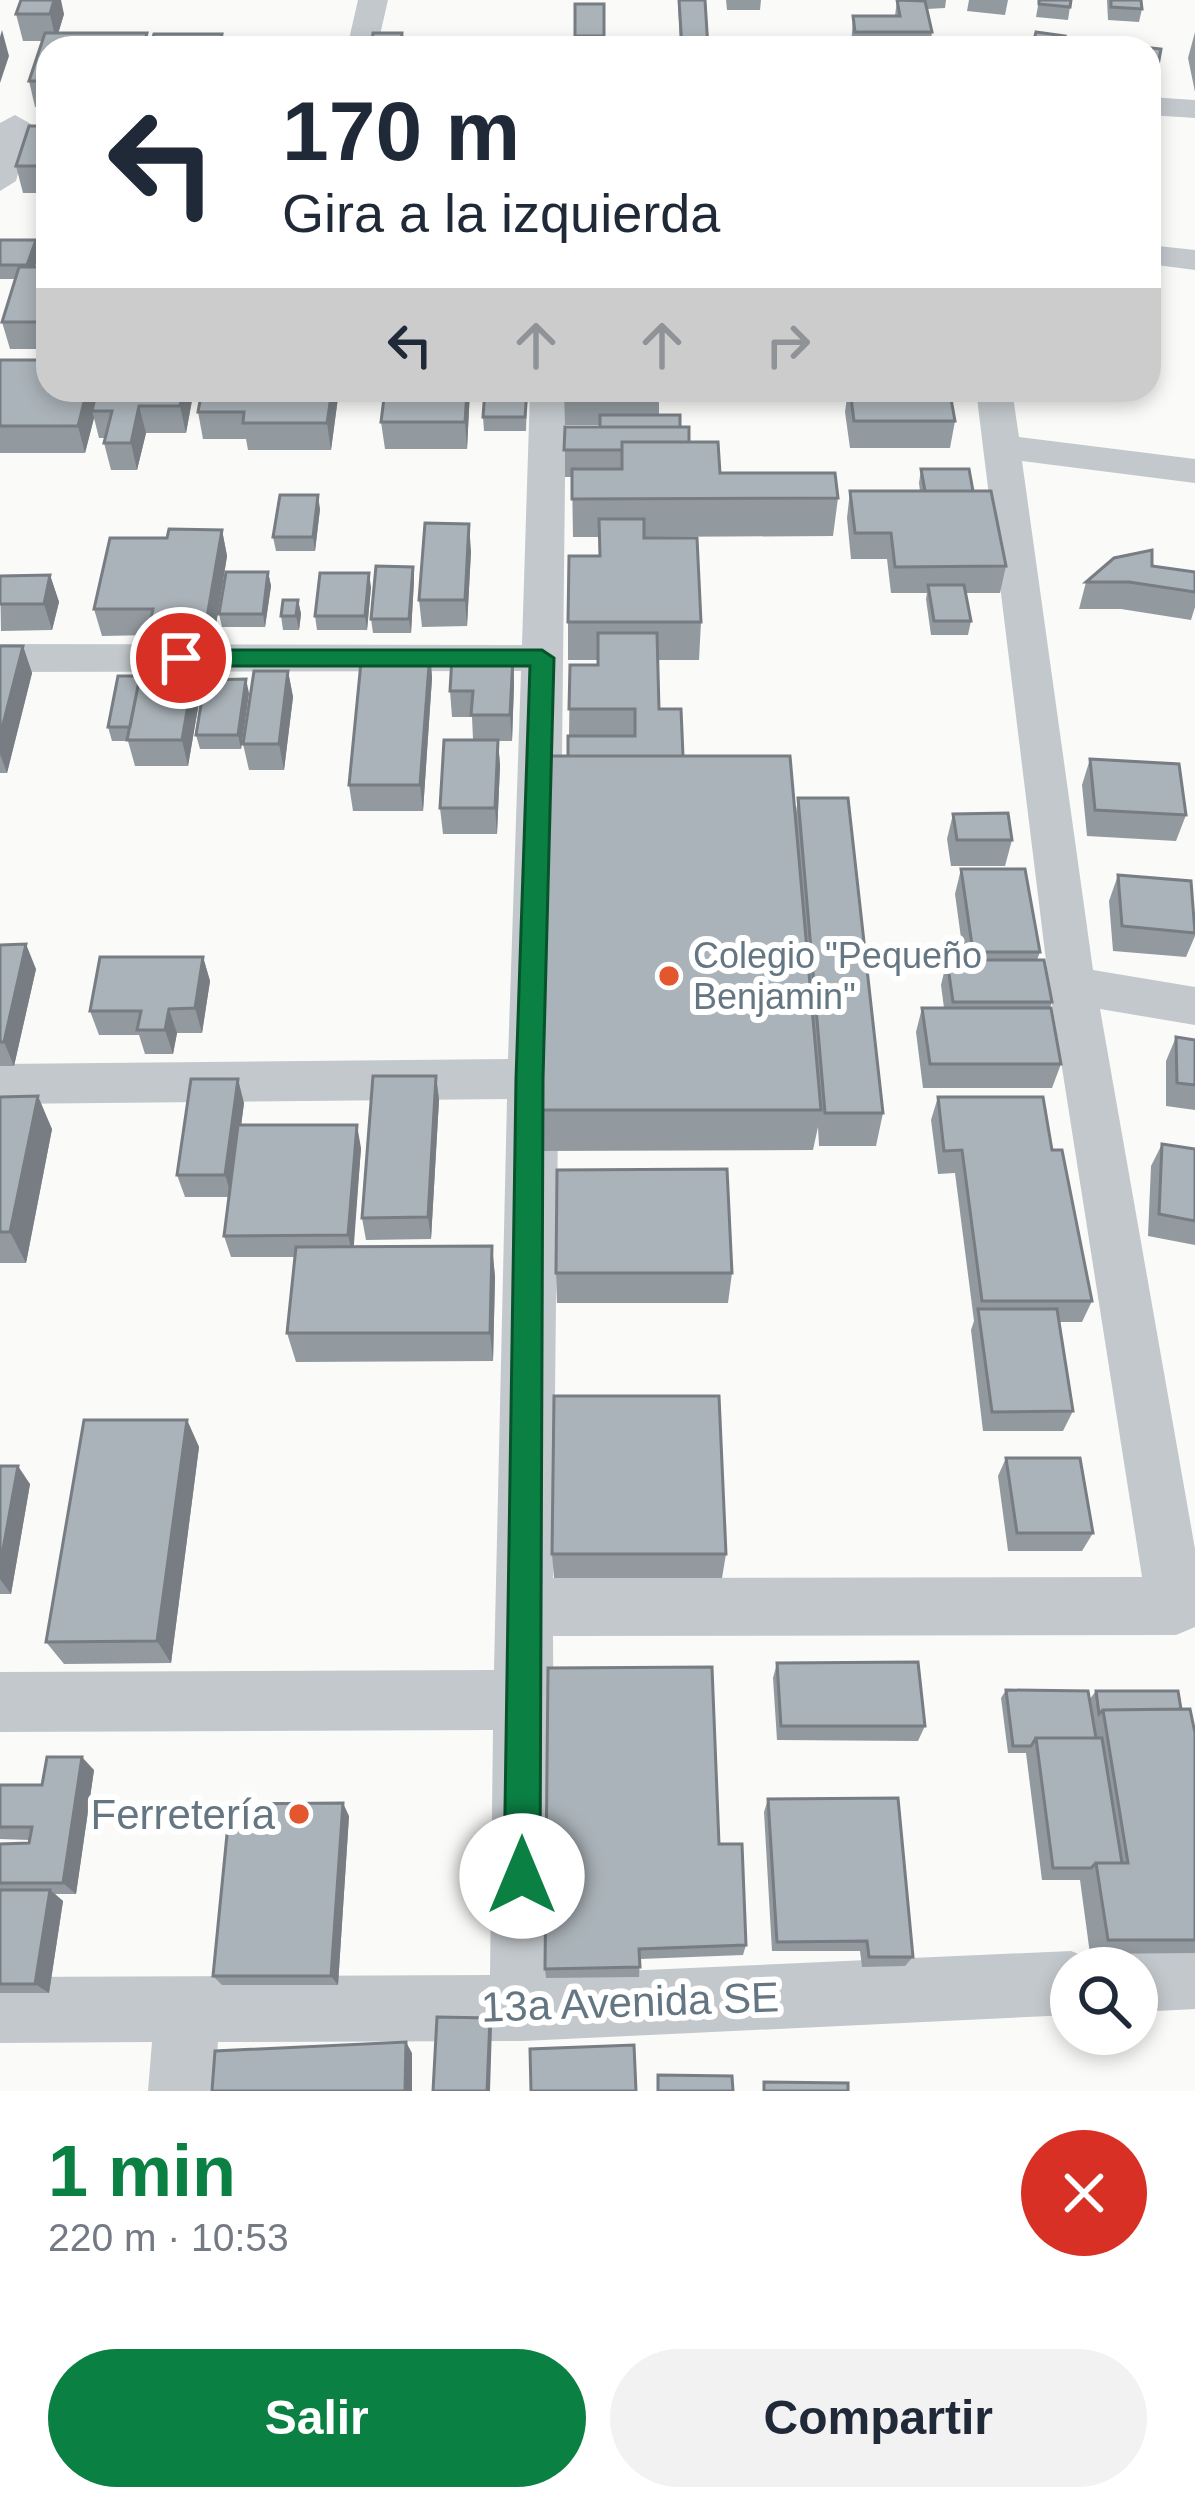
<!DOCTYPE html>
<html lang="es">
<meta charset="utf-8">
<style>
:root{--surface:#fff;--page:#f2f2f3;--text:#1f2937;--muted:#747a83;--accent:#0b8043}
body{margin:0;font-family:Helvetica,sans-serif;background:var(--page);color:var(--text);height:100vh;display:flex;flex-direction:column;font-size:45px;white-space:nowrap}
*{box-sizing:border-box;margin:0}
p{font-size:39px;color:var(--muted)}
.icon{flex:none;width:66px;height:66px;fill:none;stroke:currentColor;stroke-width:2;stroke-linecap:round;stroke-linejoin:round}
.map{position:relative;height:2091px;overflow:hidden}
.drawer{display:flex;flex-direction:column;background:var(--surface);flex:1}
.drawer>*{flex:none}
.hud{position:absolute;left:36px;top:36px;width:1125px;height:366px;border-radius:36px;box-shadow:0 6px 18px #0003;background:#fff;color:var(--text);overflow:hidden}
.fabs{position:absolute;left:1050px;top:1947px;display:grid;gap:24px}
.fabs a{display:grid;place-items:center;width:108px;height:108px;border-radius:50%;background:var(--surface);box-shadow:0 6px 18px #0003;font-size:60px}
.pin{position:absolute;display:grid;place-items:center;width:102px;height:102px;color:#fff;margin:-51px;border:6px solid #fff;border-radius:50%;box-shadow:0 3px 12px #0007}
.me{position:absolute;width:132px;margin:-66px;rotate:0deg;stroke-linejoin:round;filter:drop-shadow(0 0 9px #0008)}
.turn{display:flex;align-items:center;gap:42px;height:252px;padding:0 48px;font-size:54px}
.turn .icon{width:156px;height:156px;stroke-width:2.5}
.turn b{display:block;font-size:84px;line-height:102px}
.lanes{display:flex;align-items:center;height:114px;padding:0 48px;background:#0003;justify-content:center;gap:60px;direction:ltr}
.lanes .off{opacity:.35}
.round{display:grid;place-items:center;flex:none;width:126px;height:126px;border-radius:63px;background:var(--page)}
.head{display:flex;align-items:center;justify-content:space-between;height:204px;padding:0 48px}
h1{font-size:72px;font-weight:600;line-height:90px;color:var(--accent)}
.action{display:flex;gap:24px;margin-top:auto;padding:24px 48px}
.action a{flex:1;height:138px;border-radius:72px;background:var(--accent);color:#fff;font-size:48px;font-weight:600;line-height:138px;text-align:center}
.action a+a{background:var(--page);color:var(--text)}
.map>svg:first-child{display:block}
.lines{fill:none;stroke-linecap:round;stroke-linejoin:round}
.minor{fill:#c3c8cc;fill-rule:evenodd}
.wall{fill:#929a9f}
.shaded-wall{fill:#777d82}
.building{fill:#aab3b9;stroke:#777d82;stroke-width:3}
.route{fill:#0b8043;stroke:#07532c;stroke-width:3}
.poi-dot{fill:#e4572e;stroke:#fff;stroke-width:4.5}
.labels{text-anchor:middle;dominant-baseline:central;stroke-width:12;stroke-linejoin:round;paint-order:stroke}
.poi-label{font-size:36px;fill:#657683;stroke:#fff;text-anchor:start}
.near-poi-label{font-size:42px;fill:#657683;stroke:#fff;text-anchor:end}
.near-street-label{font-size:42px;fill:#657683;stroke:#fff}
</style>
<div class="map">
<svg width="1195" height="2091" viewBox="0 0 1195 2091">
<rect width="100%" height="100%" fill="#fafaf8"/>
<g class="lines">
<!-- minor -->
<path class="minor" d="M358,0H388L377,48H347Z
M1149,97L1195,100V118L1149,115Z
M15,115L31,124L16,181L0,191V123Z
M1158,246L1195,250V270L1149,264V248Z
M530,390H566L553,1578L1142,1577L1049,985L976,390H1012L1019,437L1195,459V483L1022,461L1093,970L1195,987V1025L1100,1009L1195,1549V1627L1176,1635L553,1636L555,1974L1071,1951L1094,1960L1097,1968H1071V2015L523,2041L218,2042L214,2091H148L152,2042L0,2043V1977L490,1975L493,1730L0,1732V1672L494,1670L507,1099L0,1104V1064L508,1059L521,671L0,672V644L522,645Z
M1195,1945V2009L1137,2012V1968H1110L1114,1957L1137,1948Z"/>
</g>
<!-- wall -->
<path class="wall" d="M678,0H705L708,48H680Z
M726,0H761L760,10H727Z
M897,0H946L945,8L927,9L932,32L930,48H851L853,16H895Z
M969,0H1008L1005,15L967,11Z
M1039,0H1071L1068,20L1036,17Z
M1107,0H1141L1142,9L1139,22L1108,20Z
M575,4H604V48H575Z
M16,14H64L58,33L150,47L222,34L225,48H48V107H35L29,81L42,41H23Z
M1195,32V92L1188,58Z
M1149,48L1157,71L1154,85L1149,84Z
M48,126V193H23L16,166Z
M0,240L39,254L35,267H48V349H10L2,322L15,279H0Z
M0,360H42L48,390L193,395L186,433H146L137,470H111L104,443L105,438H99L94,418L85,453H0Z
M339,390L331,450H248L246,439H203L198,412Z
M470,390L467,449H385L381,422Z
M564,390H659V415L680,427L689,442L720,473L838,498L833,536L644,537L701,622L699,660H658L659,709L683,756L795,819L798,798L883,1113L876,1146H819L818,1127L813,1150L535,1151L533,1110L568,756L634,736L569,735L570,665H598V660H568V622L599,556V537H573L572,477H565V427H600V425H565Z
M843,390H965L963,397H934L955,421L950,448H850L845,412L847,397H844Z
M527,401L526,431H484L483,417Z
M921,469L973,491L1006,566L1000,593H966L971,621L968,635H931L926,599L927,593H891L887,559H851L847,518L850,491H920L919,483Z
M320,509L315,551H276L273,537Z
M222,530L227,556L212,650H157L154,635L102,636L94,609L167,538Z
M471,551L467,626L422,627L419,600Z
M1152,566L1195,572V607L1191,620L1121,609H1079L1086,582Z
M413,567L414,580L411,633H373L371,619Z
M268,572L271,586L265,627H222L219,614Z
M50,575L59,602L52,630L1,631L0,576Z
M371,587L367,630H317L315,616Z
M298,600L301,614L299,630H283L281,616Z
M0,646H23L32,673L7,773H0Z
M197,652L203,679L188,766H135L128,741H112L108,727L140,676Z
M430,652L432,678L423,811H353L349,785Z
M513,657L514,684L512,741H498L500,766L497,834H443L440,808L473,740L472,717H452L450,691Z
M288,671L293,697L284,770H249L243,744Z
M249,693L241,749H200L196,735Z
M1090,759L1186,815L1176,841L1087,836L1082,785Z
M953,814L1012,840L1005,866H951L947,839Z
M961,869L1040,952L1037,960L1052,1002L1050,1008L1061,1064L1052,1088H923L916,1032L922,1008H944L941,985L947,960H964L955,894Z
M1118,875L1195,918V936L1186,957L1113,951L1109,901Z
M0,945L36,969L14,1066H0Z
M203,957L210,981L202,1033H177L173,1054H145L139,1035H99L90,1011Z
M1176,1037L1195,1040V1110L1166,1106V1061Z
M436,1076L439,1100L431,1239L366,1240L362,1218Z
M0,1097L52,1129L26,1263H0Z
M938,1097L1052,1150L1092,1301L1082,1322H1059L1073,1411L1063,1431H983L971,1330L974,1321L955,1173L938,1174L931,1120Z
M244,1103L241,1125L361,1148L353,1247L492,1246L495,1277L493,1361L296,1362L287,1333L294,1257H231L224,1236L229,1197H185L177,1175Z
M1162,1144L1195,1149V1245L1148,1236L1151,1166Z
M556,1273H732L728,1303H557Z
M187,1420L199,1447L171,1663L64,1664L46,1642Z
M1006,1458L1093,1533L1082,1551H1008L998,1476Z
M0,1466L30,1484L11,1594H0Z
M552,1554H726L722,1578H554Z
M777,1663L925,1726L918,1741L777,1740L773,1678Z
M1006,1690L1089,1700L1096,1691L1181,1709L1195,1733V1953L1090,1954L1080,1880H1042L1026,1753H1008L1001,1698Z
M94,1770L76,1894H55L63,1901L49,1993H0V1844L29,1843L30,1840L0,1839V1785H42Z
M768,1799L913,1957L905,1966L862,1967L860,1951H772L764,1812Z
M349,1816L338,1985H222L213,1976Z
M719,1844L746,1945L743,1955L640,1959L639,1977L546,1978L545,1969Z"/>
<!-- shaded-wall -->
<path class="shaded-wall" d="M54,0H61L64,14L56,41L50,14Z
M2,30L9,56L0,83V37Z
M36,240L39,254L31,279L27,265Z
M87,390H101L92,411L94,418L85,453L78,426Z
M183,390H192L193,395L186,433L180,406Z
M332,390H339L331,450L327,423Z
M467,390H470L467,449L465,422Z
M139,406L146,433L137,470L131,443Z
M318,495L320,509L315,551L313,537Z
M469,524L471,551L467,626L465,600Z
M222,530L227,556L212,650L206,623Z
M413,567L414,580L411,633L409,619Z
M268,572L271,586L265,627L263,614Z
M369,573L371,587L367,630L365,616Z
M50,575L59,602L52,630L44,604Z
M298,600L301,614L299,630L296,616Z
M23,646L32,673L7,773L0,754V736Z
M197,652L203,679L188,766L182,740Z
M430,652L432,678L423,811L420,785Z
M513,657L514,684L512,741L510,715Z
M288,671L293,697L284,770L279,744Z
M246,679L249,693L241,749L238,735Z
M498,740L500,766L497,834L495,808Z
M26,944L36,969L14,1066L4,1042Z
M203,957L210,981L202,1033L195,1008Z
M169,1009L177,1033L173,1054L165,1030Z
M436,1076L439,1100L431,1239L428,1217Z
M238,1079L244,1103L232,1197L225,1175Z
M38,1096L52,1129L26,1263L10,1232Z
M357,1125L361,1148L353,1257L348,1235Z
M492,1246L495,1277L493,1361L490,1333Z
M187,1420L199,1447L171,1663L157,1641Z
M18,1466L30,1484L11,1594L0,1579V1566Z
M82,1757L94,1770L76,1894L63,1883Z
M343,1803L349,1816L338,1985L331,1976Z
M50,1890L63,1901L49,1993L35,1984Z
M490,2018L492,2026L490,2091H487Z
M406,2042L412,2053V2091H405Z"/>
<!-- building -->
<path class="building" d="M21,0H54L50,14H16Z
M679,0H705L708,48H682Z
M897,0L925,1L932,32H855L853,16H900Z
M1039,0H1071L1070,7L1039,4Z
M1111,0H1141L1142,9L1111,7Z
M575,4H604V36H575Z
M1036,32L1065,36L1062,48H1032Z
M45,33H147L143,48H48V81H29Z
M373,33H402L401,48H371Z
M154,34H222L219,48H150Z
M1011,39L1015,48H981L978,41Z
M877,40H923L925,48H879Z
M1125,45L1161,49L1157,71L1149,70V48H1125Z
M29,126H48V166H16Z
M0,240H36L27,265H0Z
M19,267H48V322H2Z
M44,352H48V390H87L78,426H0V360H42Z
M97,390H183L180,406H139L131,443H104L112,411H92Z
M202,390H332L327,423H243L244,412H198Z
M385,390H467L465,422H381Z
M485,390H527L525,417H483Z
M564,390H659L660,398H564Z
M850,390H932L934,399H951L955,421H854Z
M600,415H680V427H600Z
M565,427H689V442H622V450H564Z
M622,442H718L720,473H835L838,498L572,499V469H622Z
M921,469H969L973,491H925Z
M850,491H991L1006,566L895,567L891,533H855Z
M280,495H318L313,537H273Z
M599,519H644V538H697L701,622H568L569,556H600Z
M425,523L469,524L465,600H419Z
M169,529L222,530L206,623H150L153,609H94L110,538H167Z
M1152,550V566L1195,572V592L1129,582H1086L1114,558Z
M376,566L413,567L409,619H371Z
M226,572H268L263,614H219Z
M320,573H369L365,616H315Z
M50,575L44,604H0V576Z
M928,585H964L971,621H934Z
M283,600H298L296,616H281Z
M598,633H657L659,709H681L683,756H568V736H635V709H569L570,665H598Z
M0,646H23L0,736Z
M145,652H197L182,740H127Z
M362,652H430L420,785H349Z
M452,657H513L510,715H471L473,691H450Z
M254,671H288L279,744H243Z
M118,676H140L130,727H108Z
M246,679L238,735H196L205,680Z
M444,740H498L495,808H440Z
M541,756H790L821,1110H533Z
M1090,759L1179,764L1186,815L1095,810Z
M798,798H848L883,1113H825Z
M1008,813L1012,840H957L953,814Z
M961,869H1025L1040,952H973Z
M1118,875L1191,881L1195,933L1122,926Z
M26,944L4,1042H0V945Z
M100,957H203L195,1008L169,1009L165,1030H137L141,1011H90Z
M947,960H1044L1052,1002H953Z
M922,1008H1051L1061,1064H930Z
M1176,1037L1195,1040V1085L1177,1083Z
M373,1076H436L428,1217L362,1218Z
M191,1079H238L225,1175H177Z
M38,1096L10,1232H0V1097Z
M938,1097H1043L1052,1150H1062L1092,1301H982L962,1150L944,1151Z
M238,1125H357L348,1235L224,1236Z
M1162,1144L1195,1149V1221L1159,1214Z
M727,1169L732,1273H556L557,1170Z
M492,1246L490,1333H287L296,1247Z
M978,1309H1057L1073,1411L992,1412Z
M554,1396H719L726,1554H552Z
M84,1420H187L157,1641L46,1642Z
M1006,1458H1080L1093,1533H1017Z
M0,1466H18L0,1566Z
M918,1662L925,1726H781L777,1663Z
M712,1667L719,1844H742L746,1945L639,1949L640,1967L545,1969L548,1668Z
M1006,1690L1088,1691L1096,1738H1036L1031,1746H1013Z
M1096,1691H1178L1181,1709L1103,1710L1099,1714Z
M1190,1709L1195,1733V1940H1108L1096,1863H1128L1103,1710Z
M1036,1738H1102L1122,1863H1096L1091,1868H1053Z
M47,1757H82L63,1883H0V1844L29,1843L32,1827H0V1785H42Z
M898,1798L913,1957H869L867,1941L777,1942L768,1799Z
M343,1803L331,1976H213L230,1804Z
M0,1890H50L35,1984H0Z
M437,2017L490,2018L487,2091H433Z
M406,2042L405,2091H212L215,2051Z
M634,2045L636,2091H531L530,2049Z
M658,2075L732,2076L733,2091H658Z
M764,2082L848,2083V2091H764Z"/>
<!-- route -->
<path class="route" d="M181,650H542L554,658L543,1079L540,1876L535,1889L522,1894L509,1889L504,1876L516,1079L530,666H181L169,658Z"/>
<!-- markers -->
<g class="poi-dot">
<circle cx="669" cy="976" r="12"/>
<circle cx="299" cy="1814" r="12"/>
</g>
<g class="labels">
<!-- poi labels -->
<g class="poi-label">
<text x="693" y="955">Colegio "Pequeño<tspan x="693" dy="41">Benjamin"</tspan></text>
</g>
<!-- near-poi labels -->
<g class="near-poi-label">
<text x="275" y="1814">Ferretería</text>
</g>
<!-- near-street labels -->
<g class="near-street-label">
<text transform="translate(630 2002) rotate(-2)">13a Avenida SE</text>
</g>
</g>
</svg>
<div class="fabs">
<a><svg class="icon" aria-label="search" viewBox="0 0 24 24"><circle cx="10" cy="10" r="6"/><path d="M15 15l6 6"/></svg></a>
</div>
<div class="pin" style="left:181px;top:658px;background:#d93025"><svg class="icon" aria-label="arrive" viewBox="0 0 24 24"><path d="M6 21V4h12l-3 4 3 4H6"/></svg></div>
<svg class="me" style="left:522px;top:1876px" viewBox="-20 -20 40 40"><circle r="19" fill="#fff"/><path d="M0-13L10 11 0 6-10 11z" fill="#0b8043"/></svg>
<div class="hud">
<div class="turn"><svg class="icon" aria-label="left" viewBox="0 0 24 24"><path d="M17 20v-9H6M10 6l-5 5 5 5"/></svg><div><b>170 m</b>Gira a la izquierda</div></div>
<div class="lanes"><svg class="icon" aria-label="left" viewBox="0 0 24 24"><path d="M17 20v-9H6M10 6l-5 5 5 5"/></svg><svg class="icon off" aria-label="ahead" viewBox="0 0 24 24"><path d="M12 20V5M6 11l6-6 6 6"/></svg><svg class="icon off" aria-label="ahead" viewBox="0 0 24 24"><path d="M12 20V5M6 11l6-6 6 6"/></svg><svg class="icon off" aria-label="right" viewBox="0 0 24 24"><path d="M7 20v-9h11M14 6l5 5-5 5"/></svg></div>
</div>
</div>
<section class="drawer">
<div class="head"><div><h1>1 min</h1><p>220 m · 10:53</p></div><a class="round" style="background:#d93025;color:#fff"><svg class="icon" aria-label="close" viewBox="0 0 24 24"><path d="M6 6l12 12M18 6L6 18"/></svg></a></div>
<div class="action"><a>Salir</a><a>Compartir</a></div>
</section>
